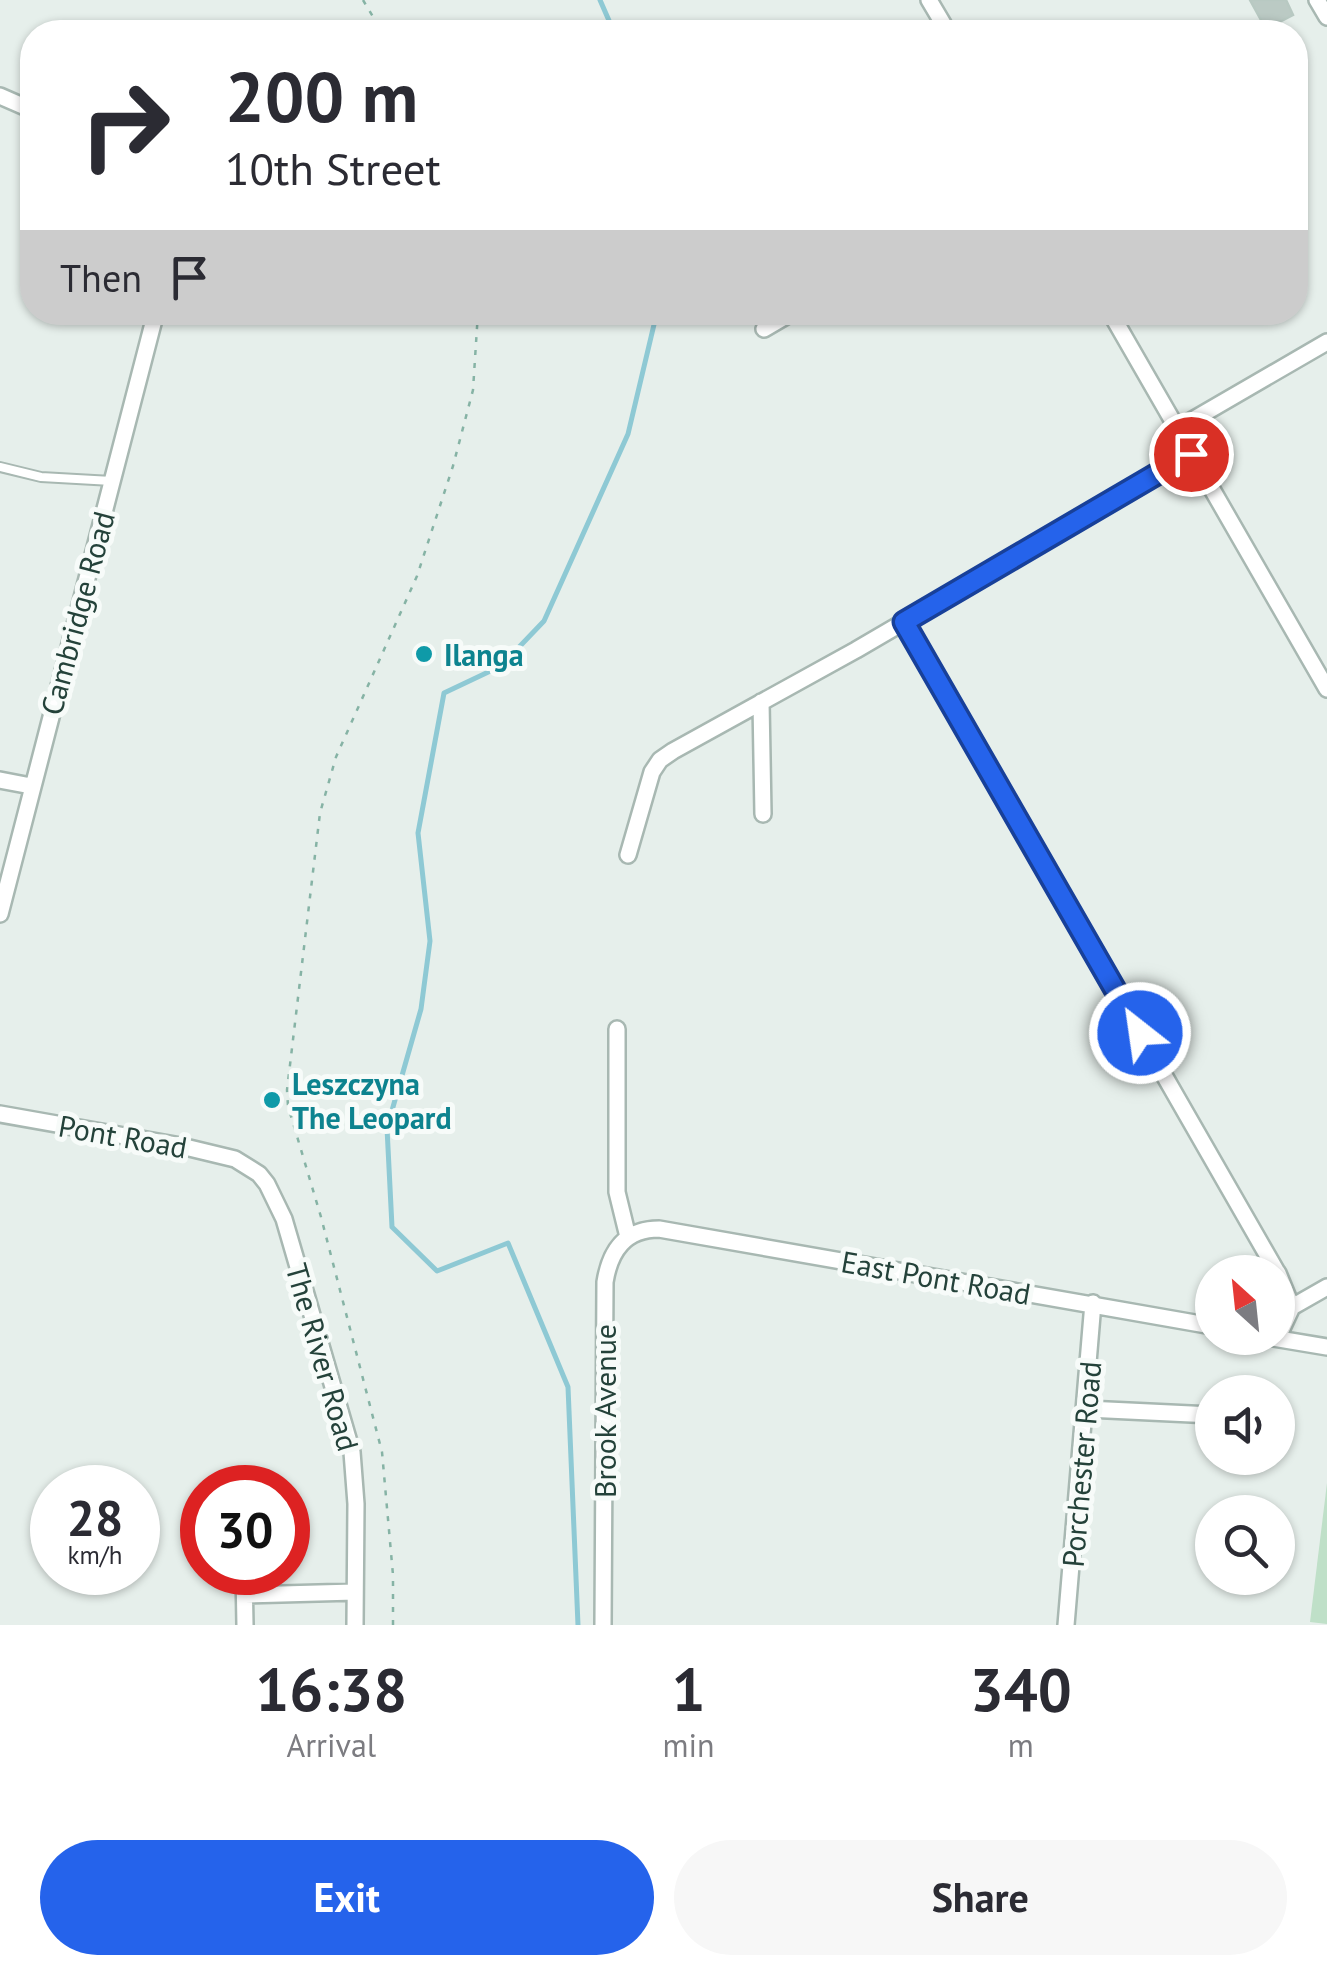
<!DOCTYPE html>
<style>
:root{--surface:#fff;--page:#f7f7f7;--text:#2b2b33;--muted:#7c7c81;--accent:#2563eb}
body{margin:0;font-family:"PT Sans",sans-serif;background:var(--page);color:var(--text);height:100vh;display:flex;flex-direction:column;font-size:38px;white-space:nowrap}
*{box-sizing:border-box;margin:0}
p{font-size:32px;color:var(--muted)}
.icon{flex:none;width:55px;height:55px;fill:none;stroke:currentColor;stroke-width:2;stroke-linecap:round;stroke-linejoin:round}
.map{position:relative;height:1625px;overflow:hidden}
.drawer{display:flex;flex-direction:column;background:var(--surface);flex:1}
.drawer>*{flex:none}
.top-card{position:absolute;left:20px;top:20px;width:1288px;height:305px;border-radius:40px;box-shadow:0 2px 8px #0004;background:#fff;color:var(--text);overflow:hidden}
.needle{width:65px;rotate:333deg}
.controls{position:absolute;left:1195px;top:1255px;display:grid;gap:20px}
.controls a{display:grid;place-items:center;width:100px;height:100px;border-radius:50%;background:var(--surface);box-shadow:0 2px 8px #0004;font-size:50px}
.speed{position:absolute;left:30px;top:1465px;display:flex;gap:20px;font-size:50px;font-weight:700;text-align:center}
.speed>*{display:grid;place-content:center;width:130px;height:130px;border-radius:50%;background:var(--surface);box-shadow:0 2px 8px #0004;line-height:1}
.speed small{font-size:25px;font-weight:400}
.speed .limit{border:15px solid #d22;background:#fff;color:#111}
.pin{position:absolute;display:grid;place-items:center;width:85px;height:85px;color:#fff;margin:-42px;border:5px solid #fff;border-radius:50%;box-shadow:0 2px 10px #0007}
.me{position:absolute;width:110px;margin:-55px;rotate:330deg;stroke-linejoin:round;filter:drop-shadow(0 0 8px #0008)}
.turn{display:flex;align-items:center;gap:35px;height:210px;padding:0 40px;font-size:45px}
.turn .icon{width:130px;height:130px;stroke-width:2.5}
.turn b{display:block;font-size:70px;line-height:85px}
.then{display:flex;align-items:center;height:95px;padding:0 40px;background:#0003;gap:20px;font-size:38px}
.eta{display:flex;justify-content:space-evenly;align-items:center;height:170px;text-align:center}
.eta b{font-size:60px;font-weight:700;line-height:70px}
.button{display:flex;gap:20px;margin-top:auto;padding:20px 40px}
.button a{flex:1;height:115px;border-radius:60px;background:var(--accent);color:#fff;font-size:40px;font-weight:700;line-height:115px;text-align:center}
.button a+a{background:var(--page);color:var(--text)}
.map>svg:first-child{display:block}
.green{fill:#bfe0c8}
.lines{fill:none;stroke-linecap:round;stroke-linejoin:round}
.stream{stroke:#8ec9d4;stroke-width:5}
.building{fill:#bbcac4;stroke:#b8c9c2;stroke-width:2.5}
.service-casing{stroke:#a8b8b2;stroke-width:12}
.minor-casing{stroke:#a8b8b2;stroke-width:20}
.path{stroke:#86b3a5;stroke-width:2.5;stroke-dasharray:5 8;stroke-linecap:butt}
.service{stroke:#fff;stroke-width:8}
.minor{stroke:#fff;stroke-width:15}
.route-casing{stroke:#184099;stroke-width:25}
.route{stroke:#2563eb;stroke-width:18}
.culture-dot{fill:#0f9aa8;stroke:#f7fbf9;stroke-width:4}
.labels{text-anchor:middle;dominant-baseline:central;stroke-width:10;stroke-linejoin:round;paint-order:stroke}
.street-label{font-size:30px;fill:#24423a;stroke:#f7fbf9}
.culture-label{font-size:30px;font-weight:bold;fill:#0d838f;stroke:#f7fbf9;text-anchor:start}
</style>
<div class="map">
<svg width="1327" height="1625" viewBox="0 0 1327 1625">
<rect width="100%" height="100%" fill="#e6efeb"/>
<!-- green -->
<path class="green" d="M1327,1483V1624L1310,1622Z"/>
<g class="lines">
<!-- stream -->
<path class="stream" d="M600,0L614,32
M578,1625L568,1387L508,1243L437,1271L392,1227L387,1128L421,1009L430,941L418,833L444,693L501,666L544,621L628,434L657,312"/>
</g>
<!-- building -->
<path class="building" d="M1250,0H1286L1293,15L1266,29Z"/>
<g class="lines">
<!-- service casing -->
<g class="service-casing">
<path id="service" d="M0,467L41,477L112,481"/>
</g>
<!-- minor casing -->
<g class="minor-casing">
<path id="minor" d="M929,0L948,32
M1317,0L1327,17
M0,96L32,110
M1110,312L1327,689
M764,329L793,312
M1177,429L1327,342
M904,622L1277,1272
M761,702L763,814
M0,780L31,786
M628,855L652,772L660,760L673,751L856,650L1191,454
M0,914L156,312
M617,1029V1192L628,1237
M0,1114L181,1146L235,1159L259,1174L267,1184L284,1219L352,1452L356,1504L355,1625
M1278,1273L1292,1307
M1278,1337L1292,1307L1327,1287
M1273,1338L1327,1347
M1087,1409L1212,1415
M244,1572L245,1625
M245,1595L355,1592
M603,1625L605,1282C610,1251 625,1229 659,1229L1212,1326
M1066,1625L1093,1303"/>
</g>
<!-- path -->
<path class="path" d="M363,0L382,32
M393,1625V1575L382,1452L321,1217L288,1106L287,1090L320,813L336,757L417,576L453,466L473,390L478,312"/>
<!-- service -->
<use href="#service" class="service"/>
<!-- minor -->
<use href="#minor" class="minor"/>
</g>
<g class="lines">
<!-- route casing -->
<g class="route-casing">
<path id="route" d="M1140,1033L904,622L1191,454"/>
</g>
<!-- route -->
<use href="#route" class="route"/>
</g>
<!-- markers -->
<g class="culture-dot">
<circle cx="424" cy="654" r="10"/>
<circle cx="272" cy="1100" r="10"/>
</g>
<g class="labels">
<!-- street labels -->
<g class="street-label">
<text transform="translate(77 613) rotate(-75)">Cambridge Road</text>
<text transform="translate(123 1136) rotate(10)">Pont Road</text>
<text transform="translate(936 1277) rotate(10)">East Pont Road</text>
<text transform="translate(323 1357) rotate(74)">The River Road</text>
<text transform="translate(604 1411) rotate(-90)">Brook Avenue</text>
<text transform="translate(1081 1464) rotate(-85)">Porchester Road</text>
</g>
<!-- culture labels -->
<g class="culture-label">
<text x="444" y="654">Ilanga</text>
<text x="292" y="1083">Leszczyna<tspan x="292" dy="34">The Leopard</tspan></text>
</g>
</g>
</svg>
<div class="controls">
<a><svg class="needle" viewBox="-14 -14 28 28"><path d="M0-13l5 13h-10z" fill="#e53935"/><path d="M0 13l5-13h-10z" fill="#7c7c81"/></svg></a>
<a><svg class="icon" aria-label="sound" viewBox="0 0 24 24"><path d="M4 9h4l5-4v14l-5-4H4zM17 9q2 3 0 6"/></svg></a>
<a><svg class="icon" aria-label="search" viewBox="0 0 24 24"><circle cx="10" cy="10" r="6"/><path d="M15 15l6 6"/></svg></a>
</div>
<div class="speed"><div>28<small>km/h</small></div><div class="limit">30</div></div>
<div class="pin" style="left:1191px;top:454px;background:#d93025"><svg class="icon" aria-label="arrive" viewBox="0 0 24 24"><path d="M6 21V4h12l-3 4 3 4H6"/></svg></div>
<svg class="me" style="left:1140px;top:1033px" viewBox="-20 -20 40 40"><circle r="17" fill="#2563eb" stroke="#fff" stroke-width="3"/><path d="M0-11L8 9 0 5-8 9z" fill="#fff"/></svg>
<div class="top-card">
<div class="turn"><svg class="icon" aria-label="right" viewBox="0 0 24 24"><path d="M7 20v-9h11M14 6l5 5-5 5"/></svg><div><b>200 m</b>10th Street</div></div>
<div class="then">Then<svg class="icon" aria-label="arrive" viewBox="0 0 24 24"><path d="M6 21V4h12l-3 4 3 4H6"/></svg></div>
</div>
</div>
<section class="drawer">
<div class="eta">
<div><b>16:38</b><p>Arrival</p></div>
<div><b>1</b><p>min</p></div>
<div><b>340</b><p>m</p></div>
</div>
<div class="button"><a>Exit</a><a>Share</a></div>
</section>
